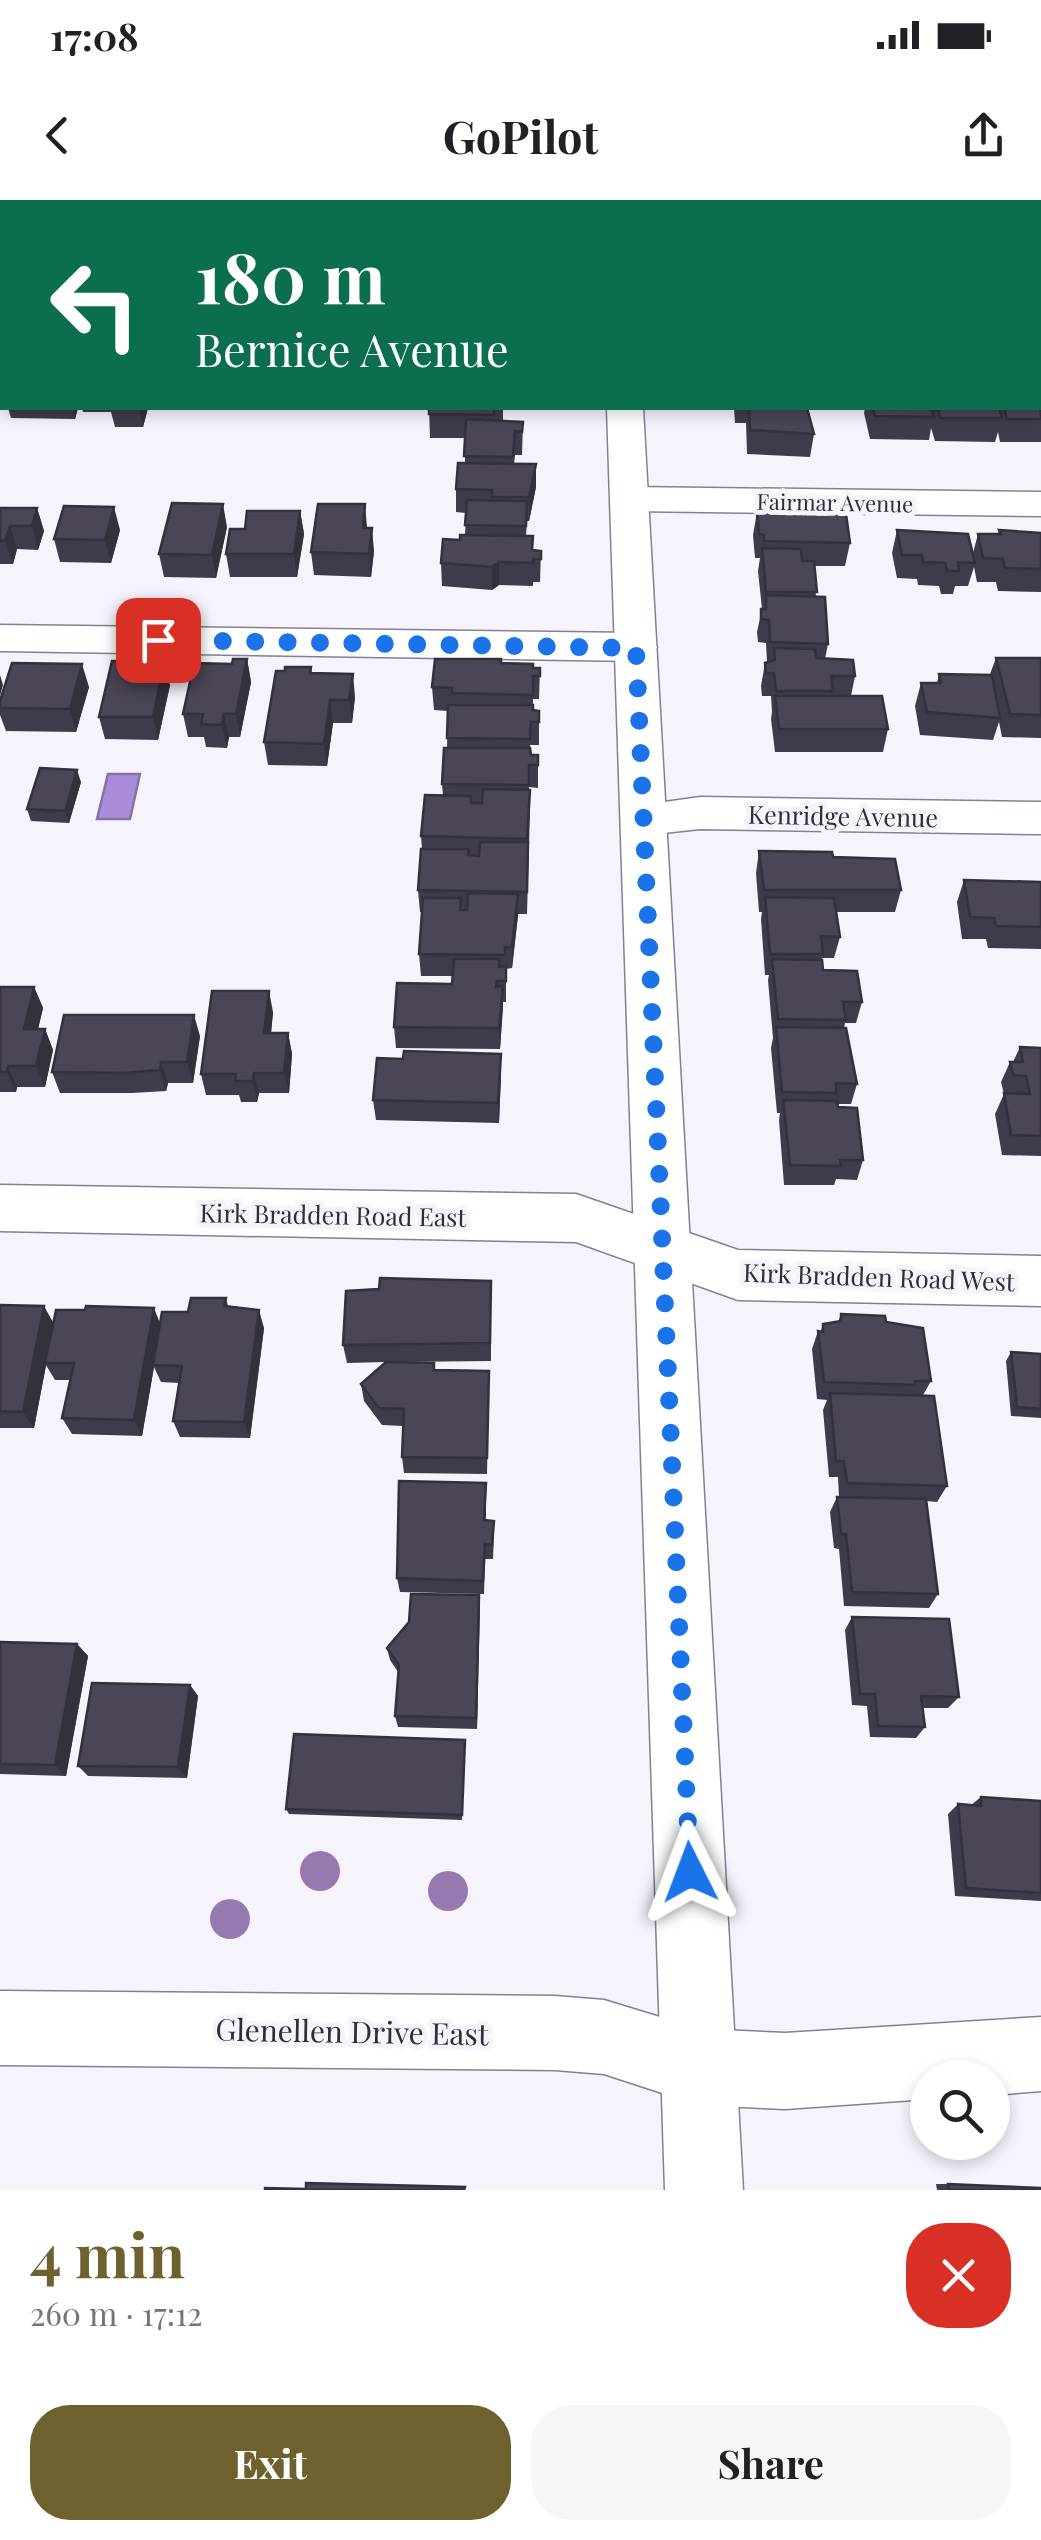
<!DOCTYPE html>
<meta charset="utf-8">
<style>
:root{--surface:#fff;--page:#f6f6f6;--text:#202124;--muted:#757577;--accent:#6d612e}
body{margin:0;font-family:"Playfair Display",serif;background:var(--page);color:var(--text);height:100vh;display:flex;flex-direction:column;font-size:38px;white-space:nowrap}
*{box-sizing:border-box;margin:0}
p{font-size:32px;color:var(--muted)}
.icon{flex:none;width:55px;height:55px;fill:none;stroke:currentColor;stroke-width:2;stroke-linecap:round;stroke-linejoin:round}
.map{position:relative;height:1990px;overflow:hidden}
.drawer{display:flex;flex-direction:column;background:var(--surface);flex:1}
.drawer>*{flex:none}
.hud{position:absolute;left:0px;top:0px;width:1042px;height:210px;box-shadow:0 5px 15px #0003;background:#0b6e4f;color:#fff;overflow:hidden}
.controls{position:absolute;left:910px;top:1860px;display:grid;gap:20px}
.controls a{display:grid;place-items:center;width:100px;height:100px;border-radius:50%;background:var(--surface);box-shadow:0 5px 15px #0003;font-size:50px}
.pin{position:absolute;display:grid;place-items:center;width:85px;height:85px;color:#fff;margin:-42px;border-radius:20px;box-shadow:0 5px 15px #0006}
.me{position:absolute;width:110px;margin:-55px;rotate:357deg;stroke-linejoin:round;filter:drop-shadow(0 0 8px #0008)}
.turn{display:flex;align-items:center;gap:35px;height:210px;padding:0 30px;font-size:45px}
.turn .icon{width:130px;height:130px;stroke-width:2.5}
.turn b{display:block;font-size:70px;line-height:85px}
.round{display:grid;place-items:center;flex:none;width:105px;height:105px;border-radius:40px;background:var(--page)}
.headline{display:flex;align-items:center;justify-content:space-between;height:170px;padding:0 30px}
h1{font-size:60px;font-weight:700;line-height:75px;color:var(--accent)}
.button{display:flex;gap:20px;margin-top:auto;padding:20px 30px}
.button a{flex:1;height:115px;border-radius:40px;background:var(--accent);color:#fff;font-size:40px;font-weight:700;line-height:115px;text-align:center}
.button a+a{background:var(--page);color:var(--text)}
.status{display:flex;justify-content:space-between;align-items:center;height:70px;padding:0 50px;background:var(--surface);direction:ltr}
.status svg{height:28px;fill:currentColor}
header{display:flex;justify-content:space-between;align-items:center;height:130px;padding:0 30px;background:var(--surface);font-size:45px;font-weight:700}
.map>svg:first-child{display:block}
.water{fill:#ab8cd8;stroke:#8670a7;stroke-width:2.5}
.lines{fill:none;stroke-linecap:round;stroke-linejoin:round}
.street-casing{stroke:#867f92;stroke-width:3}
.secondary-casing{stroke:#867f92;stroke-width:3}
.street{fill:#fff;fill-rule:evenodd}
.secondary{fill:#fff;fill-rule:evenodd}
.tree{fill:#957ab0}
.wall{fill:#403b4a}
.shaded-wall{fill:#34303c}
.building{fill:#4b4556;stroke:#34303c;stroke-width:2.5}
.route{stroke:#1a73e8;stroke-width:18;stroke-dasharray:0 32.4}
.labels{text-anchor:middle;dominant-baseline:central;stroke-width:10;stroke-linejoin:round;paint-order:stroke}
.far-street-label{font-size:22px;fill:#312e36;stroke:#f6f3fc}
.street-label{font-size:25px;fill:#312e36;stroke:#f6f3fc}
.near-street-label{font-size:30px;fill:#312e36;stroke:#f6f3fc}
</style>
<div class="status"><b>17:08</b><svg viewBox="0 0 49 12"><path d="M0 12V9h3v3zM5 12V6h3v6zM10 12V3h3v9zM15 12V0h3v12zM26 1h20v11H26zM47 4h2v5h-2z"/></svg></div>
<header><svg class="icon" aria-label="back" viewBox="0 0 24 24"><path d="M15 5l-7 7 7 7"/></svg>GoPilot<svg class="icon" aria-label="share" viewBox="0 0 24 24"><path d="M12 15V3M7 8l5-5 5 5M5 13v7h14v-7"/></svg></header>
<div class="map">
<svg width="1041" height="1990" viewBox="0 0 1041 1990">
<rect width="100%" height="100%" fill="#f6f3fc"/>
<!-- water -->
<path class="water" d="M108,574H140L130,619H97Z"/>
<g class="lines">
<!-- street casing -->
<g class="street-casing">
<path id="street" d="M1040,59H1041V79H1040Z
M0,116H2V136H0Z
M630,287L1041,292V316L630,311L616,307L611,299L616,291Z
M0,425L636,433L651,437L657,447L651,457L636,461L0,451Z
M700,597L1041,602V634L700,629L645,635L629,631L622,619L629,607Z
M0,985L576,994L738,1050L1041,1056V1106L738,1100L576,1042L0,1031Z
M0,1791L555,1796L604,1800L699,1829L785,1833L1041,1817V1891L992,1895V1878H928V1899L785,1909L699,1905L604,1874L555,1870L0,1865Z"/>
</g>
<!-- secondary casing -->
<g class="secondary-casing">
<path id="secondary" d="M601,0H633V2H601Z
M607,208H643L743,1990H665Z"/>
</g>
<!-- street -->
<use href="#street" class="street"/>
<!-- secondary -->
<use href="#secondary" class="secondary"/>
</g>
<!-- trees -->
<g class="tree">
<circle cx="320" cy="1671" r="20"/>
<circle cx="448" cy="1691" r="20"/>
<circle cx="230" cy="1719" r="20"/>
</g>
<!-- wall -->
<path class="wall" d="M438,0H521V2H467L438,1Z
M822,0H1041V32L1040,2H821Z
M0,26H2V79H0Z
M1041,191V242H1000L998,232L995,242L935,241L931,228L929,240L870,239L864,213L865,208H1040Z
M8,208H78L75,219L11,218Z
M82,208H148L143,227H115L111,212H83Z
M156,208H216L156,209Z
M429,208H503V221L523,222L522,255H515L514,264L536,287L529,321H527L526,336L533,350L541,351L540,382H533V386L499,385L492,390L442,386L441,363L465,335L466,313L456,312V289L465,263V238H430Z
M734,208H807L814,234L810,257L747,254L746,223H735Z
M0,308H37L44,331L38,350L17,349L13,364H0Z
M300,311L304,334L297,377H230L226,354Z
M757,312L850,343L845,366H814L816,397L828,444L825,459L855,476L851,496L888,529L883,552H775L771,519L772,512L771,496H762L761,486L765,463H767L766,443L758,442L757,432L762,409L758,371L760,358H755L753,335Z
M227,327L216,378L164,377L159,354Z
M367,328L374,351L371,377L314,375L311,352Z
M120,330L111,363L60,362L54,339Z
M897,330L973,353L978,334H998L999,330L1041,333V392L998,391L996,382H977L974,367L968,386H955L953,394H941L939,386L918,385L917,379L897,378L892,353Z
M996,458H1041V538L1002,537L999,522L993,540L920,535L915,506L921,483H937L939,474H990Z
M247,459L251,482L240,537H229L227,548L206,547L204,537H188L183,514L232,464Z
M501,463L540,468L539,499H533V510L539,511V545H530L531,555H538V588L529,587L530,612L527,714H518L512,768L506,769V802H503L500,849L396,848L394,827L452,784L453,776H421L419,754L422,712H420L418,690L422,649L421,636L443,596L442,584L447,548L448,511L434,510L432,487Z
M311,467L312,473L355,497L352,523H333L327,566L268,565L264,542L285,471Z
M170,485L158,540L105,539L99,517Z
M89,487L76,532L6,531L0,515V501Z
M81,582L69,623L31,621L27,609Z
M759,651L833,657L901,690L895,712H836L840,737L834,758H822L821,760L823,770L862,802L856,823H845L844,828L857,884L851,904H837L863,960L857,980L836,979L834,985H784L779,920L780,913H777L771,848L773,838L768,780L769,775H765L761,719L762,712H759L756,673Z
M964,680L1041,682V749L988,748L986,739H962L957,702Z
M0,787H34L43,808L38,829H45L53,850L45,887H17L16,892H0Z
M273,812L271,833H288L292,854L289,893H259L257,902H241L239,895H206L201,874Z
M200,836L193,883H168L166,891L132,893H60L52,872Z
M1020,847L1041,848V956L1002,955L995,914L1004,894L1001,882L1010,862H1013Z
M501,874L499,923L376,920L373,900Z
M491,1081V1161L396,1162L434,1170L489,1171L487,1274L404,1273L402,1257L403,1226L382,1225L364,1201L361,1184L386,1162L347,1163L343,1145L379,1089Z
M226,1098L228,1106L264,1128L250,1238L180,1237L173,1221L179,1183L161,1182L154,1167L142,1236L72,1234L62,1218L70,1180H55L46,1165L34,1228H0V1105L53,1122L160,1123Z
M841,1114L886,1122L931,1181L923,1195L947,1286L937,1302L926,1301L938,1394L929,1408L844,1406L839,1349L834,1348L830,1312L837,1297H839L838,1277H829L823,1210L827,1200L817,1199L812,1149L818,1131H821L823,1124L838,1122Z
M1011,1152L1041,1154V1218L1011,1216L1006,1161Z
M486,1283V1320L494,1321V1335L493,1359H485L484,1394L400,1392L397,1378Z
M479,1395L477,1529L398,1527L395,1516L398,1472L390,1460L387,1448Z
M852,1417L959,1497L948,1508H923L925,1527L916,1538L870,1537L867,1506L852,1505L845,1430Z
M0,1442L77,1444L88,1456L66,1576L0,1574Z
M190,1485L198,1496L187,1578L88,1576L78,1566Z
M465,1545L462,1620L289,1614L286,1609Z
M981,1597L1041,1601V1701L955,1696L948,1614L958,1604L971,1605Z
M936,1984H948L1041,1990H937Z"/>
<!-- shaded-wall -->
<path class="shaded-wall" d="M2,166V201L0,192V175Z
M72,208H78L75,219Z
M139,208H148L143,227Z
M536,264V287L529,321V297Z
M223,304L227,327L216,378L212,355Z
M365,304L367,327L365,351L363,328Z
M114,307L120,330L111,363L105,340Z
M37,308L44,331L38,350L32,326Z
M300,311L304,334L297,377L294,354Z
M10,326L17,349L13,364L5,341Z
M372,328L374,351L371,377L369,354Z
M499,362V385L492,390V367Z
M247,459L251,482L240,537L236,514Z
M164,462L170,485L158,540L153,517Z
M82,464L89,487L76,532L70,509Z
M353,474L355,497L352,523L349,500Z
M0,475L3,485L0,496Z
M330,500L333,523L327,566L324,544Z
M224,514L229,537L227,548L222,525Z
M77,570L81,582L69,623L65,611Z
M518,694V716L512,768V747Z
M503,786V808L500,849L499,828Z
M34,787L43,808L33,850L24,829Z
M269,791L273,812L269,854L264,833Z
M194,815L200,836L193,883L187,862Z
M45,829L53,850L45,887L36,866Z
M288,833L292,854L289,893L284,873Z
M501,854V874L499,923L498,903Z
M161,862L168,883L166,891L160,870Z
M8,866L17,887L16,892L7,872Z
M254,873L259,893L257,902L253,881Z
M44,1106L54,1124L34,1228L23,1212Z
M154,1108L161,1126L142,1236L134,1220Z
M259,1110L264,1128L250,1238L244,1222Z
M479,1395L480,1408L477,1529L476,1518Z
M77,1444L88,1456L66,1576L55,1565Z
M190,1485L198,1496L187,1578L178,1567Z"/>
<!-- building -->
<path class="building" d="M482,0H520V2H481Z
M714,0H793V2H716Z
M827,0H904V2H828Z
M907,0H983L984,2H908Z
M990,0H1041V9L1040,2H991Z
M0,26H2V56H0Z
M1040,89H1041V122H1040Z
M0,156H2V166L0,175Z
M1040,191L1041,219H1007L1004,208H1040Z
M429,208H494V215L429,214Z
M749,208H807L814,234L750,230Z
M873,208H931L934,217L875,216Z
M938,208H999L1002,218H940Z
M466,219L523,222L522,232L515,231L513,257L464,256Z
M458,263L536,264L529,297H492V290L456,289Z
M467,300L527,301L526,326L465,325Z
M172,303L223,304L212,355L159,354Z
M318,304H365L363,328H372L369,354L311,352Z
M64,306L114,307L105,340L54,339Z
M0,308H37L32,326H10L5,341H0Z
M247,311H300L294,354H226L230,329H245Z
M757,312L846,314L850,343L764,341V335L759,334Z
M897,330L968,334L975,363L958,362L959,371H947L945,363L923,362L922,355H902Z
M999,330L1041,333V369L1005,368L1003,359L983,358L978,334H1001Z
M460,335L533,336L532,350L541,351V359H533V363L499,362L492,367L441,363L443,339L460,340Z
M762,348L801,349L802,361H814L817,392H766Z
M766,395L825,397L828,444L770,442L769,420L761,419V409H766Z
M774,448L815,449L816,458L853,460L855,476H831L833,491H776L774,473H766L765,463L775,460Z
M996,458H1041V515L1010,514Z
M233,459H247L236,514H224L222,525L201,524L203,514H183L194,463L232,464Z
M435,459H501V463L533,464V468H540V476H533V495L452,493V488L432,487Z
M112,461L164,462L153,517H99Z
M12,463L82,464L70,509L0,508V501Z
M285,467H311L310,473L353,474L349,500H330L324,544L264,542L276,471H285Z
M939,474L992,475L1000,518L927,512L921,483H941Z
M775,496H882L888,529H779Z
M448,505H533V510L539,511V522H531L530,539L447,538Z
M444,548H530L531,555H538V565H529V585L442,584Z
M40,568L77,570L65,611L27,609Z
M483,589L530,590L527,639L421,636L425,595L471,596V603H482Z
M480,642H528L527,692L418,690L421,649H469L468,655L479,656Z
M759,651L832,652L833,657L895,659L901,690H764Z
M964,680L1041,682V727L996,726L994,718L970,717Z
M468,693L518,694L512,747H505V755L419,754L423,698H461L460,710H467Z
M765,697L834,698L840,737L821,736L823,754H770Z
M454,759H499V767L506,766V781H497L496,787L503,786L499,828L394,827L397,783L452,784Z
M772,759L822,760L823,770L857,771L862,802H843L846,820L778,819Z
M0,787H34L24,829H45L36,866H8L7,872H0Z
M212,791H269L264,833H288L284,873H254L253,881H235L236,874H201Z
M64,815H194L187,862H161L160,870L125,873L52,872Z
M776,827L846,828L857,884L836,883V893L782,892Z
M1020,847L1041,848V936L1011,935L1004,893L1030,894L1026,876L1013,875L1010,862H1023Z
M404,851L501,854L498,903L373,900L377,858L403,859Z
M783,900L837,901L838,907L857,908L863,960H840L841,966L790,965Z
M380,1078L491,1081L490,1143L343,1145L346,1091L379,1089Z
M191,1098H226L224,1106L259,1110L244,1222L173,1221L182,1166L153,1165L162,1112H188Z
M0,1105L44,1106L23,1212L0,1211Z
M86,1106L154,1108L134,1220L62,1218L74,1163H45L56,1110H85Z
M841,1114L885,1116L886,1122L923,1128L931,1181H915V1185L824,1182L818,1131L823,1132V1124L841,1121Z
M1011,1152L1041,1154V1209L1017,1207Z
M386,1162L434,1163V1170L489,1171L487,1258L402,1257L404,1209L379,1208L361,1184Z
M830,1193L934,1196L947,1286L847,1283L844,1261H836Z
M399,1281L486,1283L484,1320L494,1321L492,1345L485,1344L483,1381L397,1378Z
M837,1297L926,1299L938,1394L852,1392L846,1334H841Z
M411,1394L479,1395L476,1518L395,1516L399,1465L387,1448L409,1422Z
M852,1417L949,1419L959,1497L921,1496L925,1527L878,1526L875,1494H860Z
M0,1442L77,1444L55,1565L0,1564Z
M92,1483L190,1485L178,1567L78,1566Z
M294,1534L465,1540L462,1615L286,1609Z
M981,1597L1041,1601V1693L966,1688L958,1604L981,1606Z
M306,1983L465,1987L464,1990H265V1988L306,1989Z
M948,1984L1041,1988V1990H949Z"/>
<g class="lines">
<!-- route -->
<path class="route" d="M158,440L636,448L690,1672"/>
</g>
<g class="labels">
<!-- far-street labels -->
<g class="far-street-label">
<text transform="translate(835 302) rotate(1)">Fairmar Avenue</text>
</g>
<!-- street labels -->
<g class="street-label">
<text transform="translate(843 615) rotate(1)">Kenridge Avenue</text>
<text transform="translate(333 1014) rotate(1)">Kirk Bradden Road East</text>
<text transform="translate(879 1076) rotate(2)">Kirk Bradden Road West</text>
</g>
<!-- near-street labels -->
<g class="near-street-label">
<text transform="translate(352 1831) rotate(1)">Glenellen Drive East</text>
</g>
</g>
</svg>
<div class="controls">
<a><svg class="icon" aria-label="search" viewBox="0 0 24 24"><circle cx="10" cy="10" r="6"/><path d="M15 15l6 6"/></svg></a>
</div>
<div class="pin" style="left:158px;top:440px;background:#d93025"><svg class="icon" aria-label="arrive" viewBox="0 0 24 24"><path d="M6 21V4h12l-3 4 3 4H6"/></svg></div>
<svg class="me" style="left:690px;top:1672px" viewBox="-20 -20 40 40"><path d="M0-17L14 15 0 8-14 15z" fill="#1a73e8" stroke="#fff" stroke-width="4"/></svg>
<div class="hud">
<div class="turn"><svg class="icon" aria-label="left" viewBox="0 0 24 24"><path d="M17 20v-9H6M10 6l-5 5 5 5"/></svg><div><b>180 m</b>Bernice Avenue</div></div>
</div>
</div>
<section class="drawer">
<div class="headline"><div><h1>4 min</h1><p>260 m · 17:12</p></div><a class="round" style="background:#d93025;color:#fff"><svg class="icon" aria-label="close" viewBox="0 0 24 24"><path d="M6 6l12 12M18 6L6 18"/></svg></a></div>
<div class="button"><a>Exit</a><a>Share</a></div>
</section>
